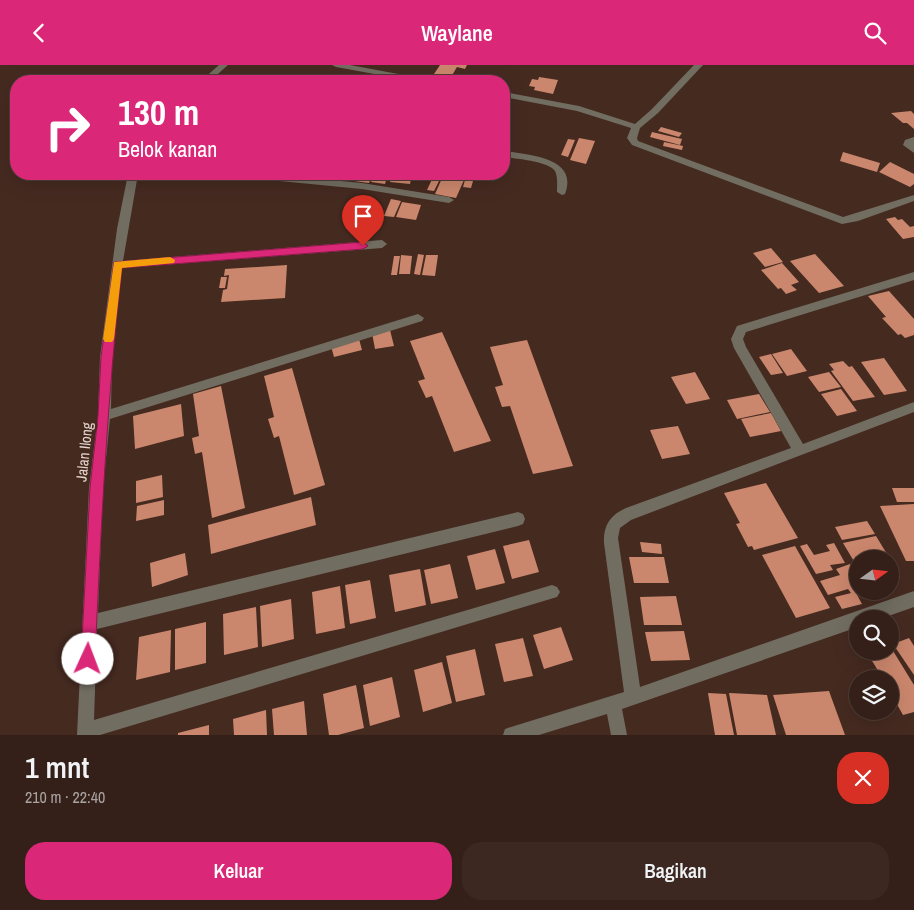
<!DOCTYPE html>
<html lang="id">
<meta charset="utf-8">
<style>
:root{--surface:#342018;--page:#3c2821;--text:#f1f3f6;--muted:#a9a3a2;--line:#4e3e37;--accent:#db2777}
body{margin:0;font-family:"Archivo Narrow",sans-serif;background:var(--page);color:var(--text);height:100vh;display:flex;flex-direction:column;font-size:19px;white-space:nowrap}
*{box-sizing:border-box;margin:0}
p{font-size:16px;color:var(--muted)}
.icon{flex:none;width:28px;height:28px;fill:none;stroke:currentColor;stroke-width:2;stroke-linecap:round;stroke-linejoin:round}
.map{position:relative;height:670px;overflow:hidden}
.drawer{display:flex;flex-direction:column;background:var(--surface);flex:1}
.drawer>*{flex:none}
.guide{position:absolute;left:10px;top:10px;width:500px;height:105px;border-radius:20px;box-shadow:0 5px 20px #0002,0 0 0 1px var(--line);background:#db2777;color:#fff;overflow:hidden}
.needle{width:32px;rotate:75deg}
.tools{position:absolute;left:849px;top:485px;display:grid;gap:10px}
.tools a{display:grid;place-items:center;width:50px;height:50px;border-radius:50%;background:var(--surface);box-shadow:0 5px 20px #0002,0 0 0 1px var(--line);font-size:25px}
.pin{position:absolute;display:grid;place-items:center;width:42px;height:42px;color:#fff;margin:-51px -21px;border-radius:50% 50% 50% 0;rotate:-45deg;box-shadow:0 0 5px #0007}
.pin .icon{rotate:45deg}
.me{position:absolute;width:55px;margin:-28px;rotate:2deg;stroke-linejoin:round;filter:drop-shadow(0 0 4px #0008)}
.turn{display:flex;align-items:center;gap:18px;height:105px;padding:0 25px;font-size:22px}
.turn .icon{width:65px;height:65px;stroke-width:2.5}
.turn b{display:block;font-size:35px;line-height:42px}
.round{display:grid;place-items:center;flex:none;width:52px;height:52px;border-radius:20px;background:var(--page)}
.summary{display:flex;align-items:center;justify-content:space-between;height:85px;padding:0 25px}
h1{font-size:30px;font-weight:600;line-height:38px}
.cta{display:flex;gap:10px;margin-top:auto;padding:10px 25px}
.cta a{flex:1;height:58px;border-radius:20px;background:var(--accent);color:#fff;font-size:20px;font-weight:600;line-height:58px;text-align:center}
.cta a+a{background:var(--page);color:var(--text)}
header{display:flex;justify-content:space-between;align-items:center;height:65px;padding:0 25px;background:var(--accent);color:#fff;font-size:22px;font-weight:600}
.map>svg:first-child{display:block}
.building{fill:#cb876d}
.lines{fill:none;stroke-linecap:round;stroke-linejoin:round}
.minor{fill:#726d61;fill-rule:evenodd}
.route{fill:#db2777;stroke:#8e194d}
.slow{fill:#f59e0b}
.labels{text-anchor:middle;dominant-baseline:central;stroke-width:5;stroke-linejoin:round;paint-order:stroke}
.street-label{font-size:15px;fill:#e7d6cf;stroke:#452a20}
</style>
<header><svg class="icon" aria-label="back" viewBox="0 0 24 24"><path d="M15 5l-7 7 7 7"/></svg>Waylane<svg class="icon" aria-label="search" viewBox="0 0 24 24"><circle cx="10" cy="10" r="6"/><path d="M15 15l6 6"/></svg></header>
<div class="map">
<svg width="914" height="670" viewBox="0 0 914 670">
<rect width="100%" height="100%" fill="#452a20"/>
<!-- building -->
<path class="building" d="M440,0H467L465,4L457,2L451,12L434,9Z
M539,12L558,15L553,29L534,25L535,22L529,21L532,14L538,15Z
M911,46L914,49V64L907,58H903L891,48Z
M661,62L682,68L679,72L658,66Z
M652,67L682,74L680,80L650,72Z
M579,73L595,76L586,99L570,95Z
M568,74L575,75L568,92L561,90Z
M664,77L683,81L682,85L663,81Z
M843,87L880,98L877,107L840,96Z
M890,97L914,109V119L910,122L879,107Z
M343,109H373L369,118L340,114Z
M375,109H388L385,119L371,117Z
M393,109H412L410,119L390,117Z
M434,110L441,112L434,126L427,125Z
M443,111L464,115L456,133L435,129Z
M465,115L473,116L471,123L463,122Z
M391,134L401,136L394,152L384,151Z
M402,137L421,140L416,155L396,152Z
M895,152L898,155L902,154L910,162L914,161V172L903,174L886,154Z
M771,183L783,197L765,202L753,188Z
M418,189L424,190L420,210L414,209Z
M815,189L844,221L819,228L790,196Z
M401,190L412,191L410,209H399Z
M426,190H438L435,211L422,210Z
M394,191H400L397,210H391Z
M782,198L799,217L791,220L797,225L786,229L781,223L778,224L761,205Z
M287,200L285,233L221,237L223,225L227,224L229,210L224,211L225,204Z
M221,212H227L225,223H219Z
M889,226L914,254V270L905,273L901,269L898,270L882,253L886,252L868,231Z
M390,265L394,281L375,284L372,268Z
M442,267L491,376L454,387L432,331L426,333L418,316L425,314L410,276Z
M359,274L362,285L334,292L331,281Z
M527,275L573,401L533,409L510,341L502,342L495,322L503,320L490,282Z
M791,284L807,306L787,311L772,289Z
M771,289L783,308L771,310L759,292Z
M884,293L907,326L884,330L861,297Z
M843,296L849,302L852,301L875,332L853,336L831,306L834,305L829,299Z
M292,303L325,420L294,430L279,371L274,373L268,354L274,352L264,311Z
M695,307L710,334L686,339L671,312Z
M829,307L841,322L819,327L808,312Z
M221,321L245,443L212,453L202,387L195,389L192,373L199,371L193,329Z
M841,324L857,346L837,351L821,329Z
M759,329L770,347L737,354L727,335Z
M181,339L184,371L135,384L133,351Z
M771,348L781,366L750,372L741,354Z
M678,361L690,389L662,394L650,365Z
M162,410L163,432L136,438V416Z
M766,418L798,473L754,485L752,481L748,482L736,459L740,458L724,428Z
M892,423H914V437H897Z
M311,432L316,460L211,489L208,460Z
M164,435V450L136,456L137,441Z
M914,439V496H906L880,441Z
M867,456L875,469L842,475L835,462Z
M876,471L890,494H858V503L843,478Z
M529,475L539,507L512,514L503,481Z
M640,477L661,479L662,489L642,487Z
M834,478L845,498L830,500L833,505L816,509L800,481L807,479L814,490L830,486L826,480Z
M795,481L830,543L796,553L762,490Z
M495,484L505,518L476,525L467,491Z
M185,488L188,510L152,522L150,498Z
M629,492H664L669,518H634Z
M890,494L900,512L890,514Z
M450,499L458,533L431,539L424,505Z
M850,499L858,510L856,528L862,539L842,544L835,532L851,528L848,524L828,530L820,516L840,510L836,504Z
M420,504L426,540L395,547L389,510Z
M370,515L376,553L350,559L345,520Z
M340,521L345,563L316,569L312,527Z
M676,531L682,560H644L640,532Z
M291,534L294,574L262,582L260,541Z
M256,542L258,582L224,590L223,549Z
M206,557V598L175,605V564Z
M561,562L573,595L544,604L533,570Z
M171,565L170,607L136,615L139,572Z
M684,566L690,595L651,596L645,567Z
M523,573L533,611L504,617L495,579Z
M909,573L914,581V610L893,579Z
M890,581L914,620V647L903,650L890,627V614H883L871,594L880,592L876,586H890Z
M475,584L485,630L456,637L446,591Z
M442,597L452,638L423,647L414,605Z
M392,612L400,652L370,661L363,620Z
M356,620L364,663L338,670H329L323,629Z
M829,626L845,670H786L773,630Z
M708,628L726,629L734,670H715Z
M729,628L767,630L776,670H737Z
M304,636L307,670H274L272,644Z
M266,645L267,670H234L233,654Z
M209,660V670H178V668Z"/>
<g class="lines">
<!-- minor -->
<path class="minor" d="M219,0H228L210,16H201Z
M332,0H350L425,14L429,16H413L336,2Z
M694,0H703L658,48L640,63L637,73L638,76L843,152L914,130V136L858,156L842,159L632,80L627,73L631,63L577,46L504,32V27L579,41L635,59L652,44Z
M914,72V88L903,80L905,75Z
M504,86C528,90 579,92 565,129L562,130L557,127C557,121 558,112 555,106C548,96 515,94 504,92Z
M128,109H138L123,196L382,175L387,179L382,183L122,203L112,292L111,344L418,249L424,253L422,256L110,354L103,423L98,548L518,447L523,449L525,454L523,459L518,461L97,564L94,655L552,520L557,522L560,527L557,532L100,670H77L89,423L98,351L100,292L117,164Z
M234,109H267L362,118L449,132L454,135L449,138L362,124L239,112Z
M914,207V215L746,267L743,274L746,282L803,379L914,337V347L631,455L620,463L618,473L640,622L914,526V542L880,554H858V562L622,644L627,670H611L607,649L539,670H503L505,664L511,662L624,627L604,478C603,461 610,450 626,443L791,383L734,283L731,274L737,261Z"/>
</g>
<!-- route -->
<path class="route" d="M363,177L368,181L363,184L122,203C107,333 101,463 95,594L93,599L88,601L83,599L81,594L90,423L98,351L101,292L114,197Z"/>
<!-- slow -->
<path class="slow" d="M170,192L175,195L174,198L122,203L114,274L112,277H105L103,274L114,197Z"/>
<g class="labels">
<!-- street labels -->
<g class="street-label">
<text transform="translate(84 387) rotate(-84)">Jalan Ilong</text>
</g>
</g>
</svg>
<div class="tools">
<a><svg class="needle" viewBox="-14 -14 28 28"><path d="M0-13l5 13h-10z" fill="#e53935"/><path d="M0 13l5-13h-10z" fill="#a9a3a2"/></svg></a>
<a><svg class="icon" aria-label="search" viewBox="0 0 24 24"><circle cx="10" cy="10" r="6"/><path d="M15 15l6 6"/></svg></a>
<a><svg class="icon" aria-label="layers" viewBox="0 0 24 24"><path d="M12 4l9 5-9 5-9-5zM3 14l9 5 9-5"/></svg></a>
</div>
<div class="pin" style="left:363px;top:181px;background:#d93025"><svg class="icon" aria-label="arrive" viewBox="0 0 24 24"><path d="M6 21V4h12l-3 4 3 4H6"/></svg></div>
<svg class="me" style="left:88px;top:594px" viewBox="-20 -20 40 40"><circle r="19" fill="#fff"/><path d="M0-13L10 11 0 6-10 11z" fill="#db2777"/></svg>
<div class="guide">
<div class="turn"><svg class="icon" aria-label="right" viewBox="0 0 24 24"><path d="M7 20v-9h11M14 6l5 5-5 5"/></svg><div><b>130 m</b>Belok kanan</div></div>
</div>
</div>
<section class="drawer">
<div class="summary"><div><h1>1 mnt</h1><p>210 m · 22:40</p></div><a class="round" style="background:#d93025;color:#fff"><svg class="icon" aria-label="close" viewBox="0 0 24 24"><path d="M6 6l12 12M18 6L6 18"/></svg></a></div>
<div class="cta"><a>Keluar</a><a>Bagikan</a></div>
</section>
